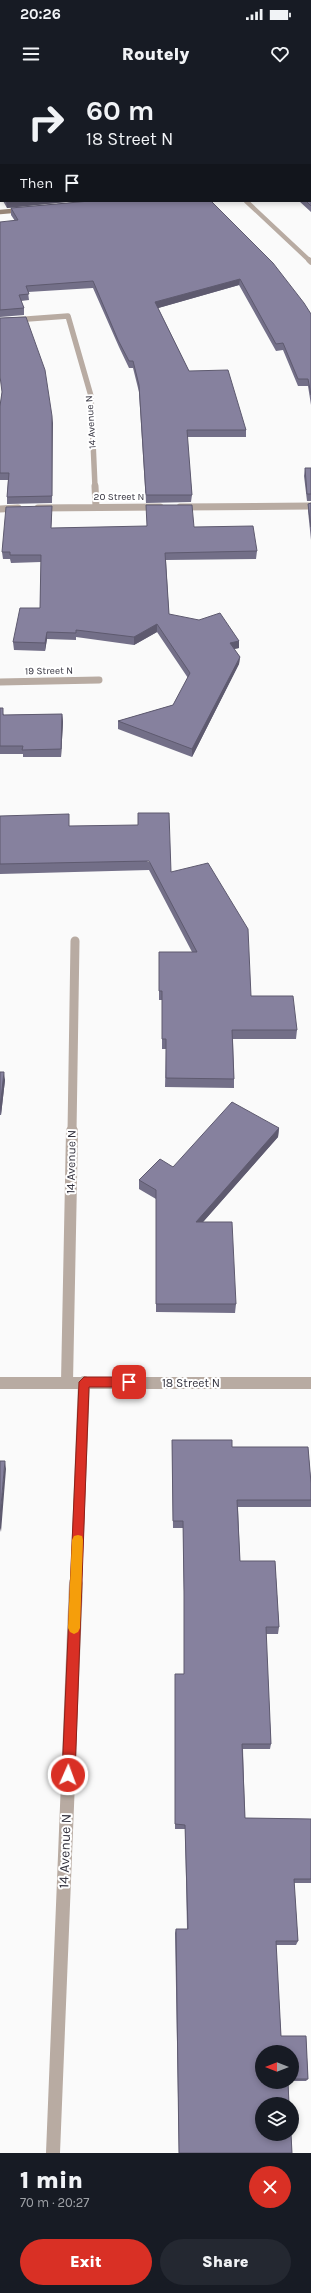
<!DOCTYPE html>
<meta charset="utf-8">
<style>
:root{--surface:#171b24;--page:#242831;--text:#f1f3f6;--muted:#9ea1a6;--accent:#d93025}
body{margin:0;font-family:Karla,sans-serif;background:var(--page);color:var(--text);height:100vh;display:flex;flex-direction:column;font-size:15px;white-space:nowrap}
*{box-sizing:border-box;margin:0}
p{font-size:13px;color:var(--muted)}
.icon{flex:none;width:22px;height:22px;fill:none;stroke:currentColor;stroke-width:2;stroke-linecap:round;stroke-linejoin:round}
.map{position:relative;height:2073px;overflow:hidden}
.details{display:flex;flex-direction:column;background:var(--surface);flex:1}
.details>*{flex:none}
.top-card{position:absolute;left:0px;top:0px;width:311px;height:122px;box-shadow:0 2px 6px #0003;background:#171b24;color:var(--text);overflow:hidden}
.needle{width:26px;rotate:270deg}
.buttons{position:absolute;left:255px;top:1965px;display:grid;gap:8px}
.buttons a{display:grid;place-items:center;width:44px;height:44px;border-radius:50%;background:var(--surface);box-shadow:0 2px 6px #0003;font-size:20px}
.pin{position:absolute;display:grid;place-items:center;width:34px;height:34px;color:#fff;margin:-17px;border-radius:8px;box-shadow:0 2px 6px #0006}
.me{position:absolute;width:44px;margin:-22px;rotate:2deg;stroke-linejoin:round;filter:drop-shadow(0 0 3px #0008)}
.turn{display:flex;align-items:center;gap:14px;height:84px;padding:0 20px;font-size:18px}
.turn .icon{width:52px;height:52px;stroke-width:2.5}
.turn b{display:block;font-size:28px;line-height:34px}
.then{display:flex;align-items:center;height:38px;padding:0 20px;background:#0003;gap:8px;font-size:15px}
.round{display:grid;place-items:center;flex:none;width:42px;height:42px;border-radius:21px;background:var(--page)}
.head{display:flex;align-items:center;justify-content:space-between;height:68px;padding:0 20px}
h1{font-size:24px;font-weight:800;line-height:30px}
.primary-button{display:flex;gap:8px;margin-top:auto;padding:8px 20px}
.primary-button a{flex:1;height:46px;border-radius:24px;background:var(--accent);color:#fff;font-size:16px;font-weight:800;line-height:46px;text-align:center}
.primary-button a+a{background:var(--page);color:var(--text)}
.status{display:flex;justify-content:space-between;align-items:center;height:28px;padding:0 20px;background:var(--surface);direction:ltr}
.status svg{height:11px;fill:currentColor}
header{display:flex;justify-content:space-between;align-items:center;height:52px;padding:0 20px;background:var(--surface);font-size:18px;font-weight:800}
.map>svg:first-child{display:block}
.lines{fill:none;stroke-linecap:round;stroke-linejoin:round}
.street-far5{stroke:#b8aba2;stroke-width:4.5}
.street-far4{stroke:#b8aba2;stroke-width:5.5}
.street-far3{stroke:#b8aba2;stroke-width:7}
.street-far2{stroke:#b8aba2;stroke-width:9}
.street-far1{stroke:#b8aba2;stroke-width:12}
.street{stroke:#b8aba2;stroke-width:14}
.secondary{stroke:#978577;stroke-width:4.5}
.wall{fill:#736f88}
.shaded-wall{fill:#5e5a6f}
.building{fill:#86819e;stroke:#5e5a6f}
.route{fill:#d93025;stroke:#8d1f18}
.slow{fill:#f59e0b}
.labels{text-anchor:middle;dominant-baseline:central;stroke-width:4;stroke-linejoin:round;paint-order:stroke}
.far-street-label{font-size:10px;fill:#33323e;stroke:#fff}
.street-label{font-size:12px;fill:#33323e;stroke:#fff}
.near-street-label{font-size:14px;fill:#33323e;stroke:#fff}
</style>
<div class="status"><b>20:26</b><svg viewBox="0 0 49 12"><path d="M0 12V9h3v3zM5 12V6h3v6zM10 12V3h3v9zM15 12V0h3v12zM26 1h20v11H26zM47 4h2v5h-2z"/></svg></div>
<header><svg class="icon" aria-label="menu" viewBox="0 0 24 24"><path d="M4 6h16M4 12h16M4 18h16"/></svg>Routely<svg class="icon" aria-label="heart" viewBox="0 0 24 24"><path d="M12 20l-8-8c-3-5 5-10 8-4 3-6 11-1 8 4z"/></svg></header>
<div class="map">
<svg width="311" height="2073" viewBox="0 0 311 2073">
<rect width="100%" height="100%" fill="#fafafa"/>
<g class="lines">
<!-- street-far5 -->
<path class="street-far5" d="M246,121L310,181"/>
<!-- street-far4 -->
<path class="street-far4" d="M309,180L311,182
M0,241L68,236L91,316L95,407"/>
<!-- street-far3 -->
<path class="street-far3" d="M95,406L96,427
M180,427L311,426
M38,428L160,427
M0,429L18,428
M0,602L99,600"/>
<!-- street-far2 -->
<path class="street-far2" d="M72,1052L75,861"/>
<!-- street-far1 -->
<path class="street-far1" d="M67,1302L72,1051
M0,1303H311
M76,1504L84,1302"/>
<!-- street -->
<path class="street" d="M53,2073L76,1503"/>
<!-- secondary -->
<path class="secondary" d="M0,132L24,130"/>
</g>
<!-- wall -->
<path class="wall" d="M121,0H311V132L299,121H310V1H122Z
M3,121H76L7,128Z
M90,121L311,234V325L308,306H298L283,270L276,271L239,205L158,228L189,291L246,350V357H187L192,415L191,422L146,423L139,312L133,288H129L119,267L93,208L28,212L29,220L21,221L24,228V235L0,237V143L15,141L11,135V128Z
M2,312L52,336V423L7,424V417L8,400H0V326Z
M305,388H311V421H307L304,396Z
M311,423V460L308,431V424Z
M52,434L51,448L194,447L257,471L256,479L166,480L169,534L239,561V568L234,569L240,577L239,584L192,677L118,649V641L173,625L188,598L157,552L134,565L76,557V560L47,559L45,571L14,570L13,562L40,528L41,482L11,483L10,479H3L2,472Z
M0,628L4,635L62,634L63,642L61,677H23V674H0Z
M0,736L69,746L171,792L251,916L297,950L296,959H233L234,999V1008L165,1007L166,969H162V920H159V872H192L149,790L0,794Z
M0,992L5,1000L1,1035H0Z
M279,1048L278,1057L203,1142L236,1224L235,1233L156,1232V1119L139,1109V1100L173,1087Z
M172,1360H232V1367H308L311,1403V1427H238L240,1481H275L279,1547L278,1554H266L271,1664L270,1669H243L245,1738L311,1739V1803H294L298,1861L296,1865H276L281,1956H306L308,1999L306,2001H292V1972H262V2002H288L289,2024H262V2054H291L292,2073H179L175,1853L176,1849H187L185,1749H175V1594H184V1517L183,1448H173Z"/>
<!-- shaded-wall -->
<path class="shaded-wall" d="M6,121H76L7,128Z
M240,199L239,205L155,229V222Z
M52,336L53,343L52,423Z
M157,544V552L134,565V557Z
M47,552V559L45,571V563Z
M239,561V568L229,570L230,563Z
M240,577L239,584L192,677V669Z
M62,634L63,642L61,677V669Z
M4,992L5,1000L1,1035L0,1028Z
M279,1048L278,1057L195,1151L196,1142Z
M5,1381L6,1389L1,1452L0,1448V1436Z"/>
<!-- building -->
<path class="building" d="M0,0H63V1H1V113L0,112Z
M126,0H311V126L306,121H310V1H127Z
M90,121H211L273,183L304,223L311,234V315L308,299H298L283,263L276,264L240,199L155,222L189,291L228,290L246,350H187L192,415H146L139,305L133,281H129L118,260L93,201L26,206L29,214L19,215L24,228L0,230V142L18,140L11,128Z
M26,237L45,290L52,336V416L7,417L9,393H0V326L2,312L0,296V238Z
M305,388H311V414H307Z
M311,423V447L308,424Z
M146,425H192L194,447L253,446L257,471L165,473L169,534L199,540L220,533L239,561L230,563L240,577L192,669L118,641L173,625L190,593L157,544L134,557L76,550V553L47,552L45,563L13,562L20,528H40L41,475H10V472H2L6,427L52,426L51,448L147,446Z
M0,628H3V635L62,634L61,669L22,670L23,666H0Z
M138,733H169L171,792L208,783L248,849L251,916H293L297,950H232L234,999L166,998V959H162V911H159V872H197L149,781L0,784V736L69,734V746L138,745Z
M0,992H4L0,1028Z
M232,1022L279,1048L196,1142H232L236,1224H156V1110L139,1100L160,1079L173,1087Z
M172,1360H232V1367H308L311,1403V1420H237L240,1481H275L279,1547H266L271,1664H242L245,1738L311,1739V1799H294L298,1861H276L281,1956H306L308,1999H292V1972H262V2002H288L289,2024H262V2054H291L292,2073H179L176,1849H188L185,1745L175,1744V1594H184V1511L183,1441H173Z
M0,1381H5L0,1436Z"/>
<!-- route -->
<path class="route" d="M84,1297H129L135,1302L129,1307H89L75,1695L73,1700L68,1702L64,1700L62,1695L79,1302Z"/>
<!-- slow -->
<path class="slow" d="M78,1455L82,1456L83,1460L80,1548L78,1552L74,1554L70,1552L68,1548L72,1460L74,1456Z"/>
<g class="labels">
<!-- far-street labels -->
<g class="far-street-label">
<text transform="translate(91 342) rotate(-94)">14 Avenue N</text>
<text x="119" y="417">20 Street N</text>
<text transform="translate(49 591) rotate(-1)">19 Street N</text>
</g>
<!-- street labels -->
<g class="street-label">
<text transform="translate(71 1082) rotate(-89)">14 Avenue N</text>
<text x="191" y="1303">18 Street N</text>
</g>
<!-- near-street labels -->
<g class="near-street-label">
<text transform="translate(65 1771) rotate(-88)">14 Avenue N</text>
</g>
</g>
</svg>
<div class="buttons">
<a><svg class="needle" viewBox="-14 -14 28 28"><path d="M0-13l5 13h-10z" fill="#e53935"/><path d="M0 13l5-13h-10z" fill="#9ea1a6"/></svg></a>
<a><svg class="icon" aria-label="layers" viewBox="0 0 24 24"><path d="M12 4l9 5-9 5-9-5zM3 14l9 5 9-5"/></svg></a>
</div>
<div class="pin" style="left:129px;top:1302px;background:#d93025"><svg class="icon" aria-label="arrive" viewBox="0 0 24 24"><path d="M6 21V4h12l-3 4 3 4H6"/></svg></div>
<svg class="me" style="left:68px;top:1695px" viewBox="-20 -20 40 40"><circle r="17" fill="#d93025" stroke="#fff" stroke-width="3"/><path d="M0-11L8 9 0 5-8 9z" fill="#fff"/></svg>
<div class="top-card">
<div class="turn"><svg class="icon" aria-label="right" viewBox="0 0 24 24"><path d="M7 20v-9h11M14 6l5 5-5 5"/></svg><div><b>60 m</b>18 Street N</div></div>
<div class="then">Then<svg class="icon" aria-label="arrive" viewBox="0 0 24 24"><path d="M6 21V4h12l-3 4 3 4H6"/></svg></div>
</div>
</div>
<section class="details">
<div class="head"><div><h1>1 min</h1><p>70 m · 20:27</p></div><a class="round" style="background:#d93025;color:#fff"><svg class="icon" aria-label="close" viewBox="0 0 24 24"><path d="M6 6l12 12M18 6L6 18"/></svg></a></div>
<div class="primary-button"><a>Exit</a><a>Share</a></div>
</section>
